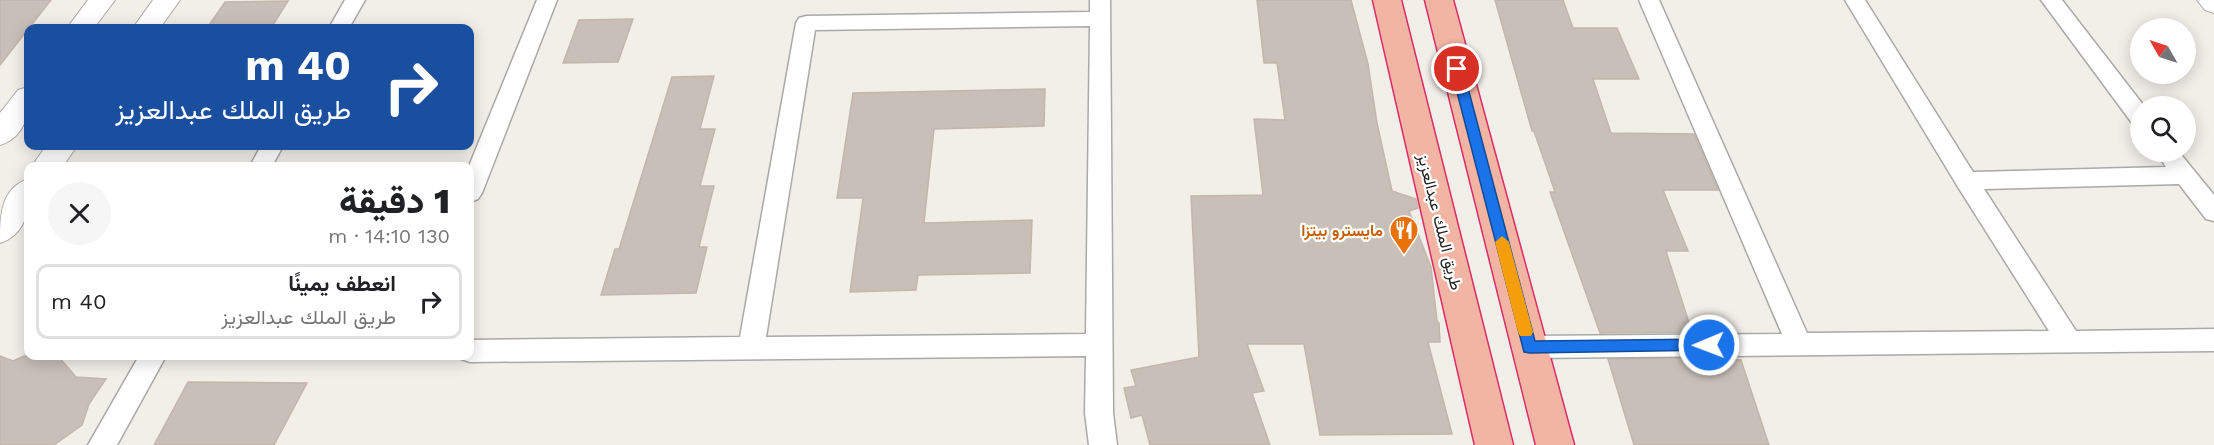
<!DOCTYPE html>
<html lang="ar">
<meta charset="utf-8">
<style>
:root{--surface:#fff;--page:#f6f6f6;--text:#202124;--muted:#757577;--line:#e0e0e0}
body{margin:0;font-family:"Work Sans",Vazirmatn,sans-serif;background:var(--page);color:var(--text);direction:rtl;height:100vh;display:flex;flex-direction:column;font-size:22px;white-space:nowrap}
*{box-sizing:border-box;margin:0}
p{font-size:20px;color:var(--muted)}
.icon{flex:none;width:33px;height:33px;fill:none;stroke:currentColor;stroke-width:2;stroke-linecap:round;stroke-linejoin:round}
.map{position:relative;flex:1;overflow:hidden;direction:ltr}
.details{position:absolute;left:24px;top:162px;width:450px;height:198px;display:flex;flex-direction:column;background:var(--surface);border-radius:12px;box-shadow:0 3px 15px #0003;direction:rtl}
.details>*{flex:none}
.hud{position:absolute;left:24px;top:24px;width:450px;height:126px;border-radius:12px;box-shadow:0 3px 15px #0003;direction:rtl;background:#1a4fa0;color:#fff;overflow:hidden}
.needle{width:39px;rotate:309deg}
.tools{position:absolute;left:2130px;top:18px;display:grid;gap:12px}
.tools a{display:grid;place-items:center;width:66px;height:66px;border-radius:50%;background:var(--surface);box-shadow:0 3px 15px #0003;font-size:30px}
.pin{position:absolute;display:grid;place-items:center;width:51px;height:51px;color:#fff;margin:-26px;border:3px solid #fff;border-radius:50%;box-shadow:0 2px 6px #0007}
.me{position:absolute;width:66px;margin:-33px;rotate:269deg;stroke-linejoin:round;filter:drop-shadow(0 0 4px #0008)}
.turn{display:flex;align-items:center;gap:21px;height:126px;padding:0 24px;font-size:27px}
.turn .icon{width:78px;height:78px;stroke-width:2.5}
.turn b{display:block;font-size:42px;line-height:51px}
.round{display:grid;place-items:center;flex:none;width:63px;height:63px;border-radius:32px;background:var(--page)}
.summary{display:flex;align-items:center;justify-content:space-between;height:102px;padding:0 24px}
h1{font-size:36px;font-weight:800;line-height:45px}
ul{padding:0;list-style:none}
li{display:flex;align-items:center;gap:18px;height:75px;margin:0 12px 9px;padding:0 12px;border:3px solid var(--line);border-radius:12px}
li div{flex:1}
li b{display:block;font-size:22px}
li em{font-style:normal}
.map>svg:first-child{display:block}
.building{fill:#c7bfb8;stroke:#c4b6ab;stroke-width:1.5}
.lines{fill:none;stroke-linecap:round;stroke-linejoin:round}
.minor-casing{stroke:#a9a9a9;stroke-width:3}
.tertiary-casing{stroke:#a9a9a9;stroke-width:2}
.trunk-casing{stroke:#dc2a67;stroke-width:3}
.minor{fill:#fff;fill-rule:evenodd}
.tertiary{fill:#fff;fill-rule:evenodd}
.trunk{fill:#f2b4a3;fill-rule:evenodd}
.route{fill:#1a73e8;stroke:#114b97;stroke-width:1.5}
.slow{fill:#f59e0b}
.labels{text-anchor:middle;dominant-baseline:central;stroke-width:4.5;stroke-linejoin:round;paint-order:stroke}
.street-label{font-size:16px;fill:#222;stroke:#fff}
.food-label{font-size:16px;font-weight:bold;fill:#c56008;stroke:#fff;text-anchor:end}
</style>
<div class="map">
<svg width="2214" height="445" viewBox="0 0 2214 445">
<rect width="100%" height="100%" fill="#f2efe9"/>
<!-- building -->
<path class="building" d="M0,0H51L0,65Z
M1257,0H1351L1368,64L1377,123L1392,191L1416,199L1418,208L1409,211L1431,267L1437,321L1439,323L1440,342H1428L1452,434L1320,435L1304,344H1247L1264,391L1252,393L1270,445H1150L1142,415L1131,418L1124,388L1136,386L1131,370L1199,357L1191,196L1263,195L1254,119L1285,120L1277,63H1264Z
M1495,0H1563L1573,28H1617L1639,79H1593L1611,133L1694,134L1718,190H1663L1688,251H1666L1692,332L1600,333L1550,192H1555L1534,131H1532Z
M288,1L271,28H207L225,2Z
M633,19L618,62L563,63L579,20Z
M714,76L700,129H715L700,186H714L699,247H707L696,293L601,295L615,249H619L672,77Z
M1045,89L1044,126L934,129L924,223L1032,220L1030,273L918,275L916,290L850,292L863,198H837L853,93Z
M0,356L13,361L24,356H58L76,377L106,379L89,404L82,425L54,445H0Z
M1701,358L1741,360L1769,445H1634L1608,359Z
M188,382L307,383L274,445H154Z"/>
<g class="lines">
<!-- minor casing -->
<g class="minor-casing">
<path id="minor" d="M345,0H365L349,28H329Z
M537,0H557L482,193L478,199L470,202L469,166Z
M1090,0H1110L1113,413L1117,445H1089L1085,413L1086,356L470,362L461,359L459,356H470V340L740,337L796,23L799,18L806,16L1090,12ZM1090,26L1086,334L766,337L815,30Z
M1639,0H1659L1807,333L2049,331L1958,187L1845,0H1865L1973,172L2166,167L2156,152H2179L2214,195V221L2206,219L2179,184L1984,189L2076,331L2214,329V351L1530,358L1521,355L1517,347L1521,339L1530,336L1782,334Z
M2041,0H2062L2144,106H2140V125L2132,123Z
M261,146H283L272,166H250Z
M139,356H166L117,445H88Z"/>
</g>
<!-- tertiary casing -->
<g class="tertiary-casing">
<path id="tertiary" d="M88,0H115L94,28H67Z
M153,0H180L160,28H133Z
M2197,0H2214V13L2205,10Z
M28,87C31,110 26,137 0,145V113L18,90Z
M46,146H77L63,166H32Z
M28,179C31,204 28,234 0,243C0,217 0,189 28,179Z"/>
</g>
<!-- trunk casing -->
<g class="trunk-casing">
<path id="trunk" d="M1373,0H1401L1513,445H1475Z
M1425,0H1453L1574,445H1536Z"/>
</g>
<!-- minor -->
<use href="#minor" class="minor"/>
<!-- tertiary -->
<use href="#tertiary" class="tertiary"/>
<!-- trunk -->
<use href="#trunk" class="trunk"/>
</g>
<!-- route -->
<path class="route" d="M1457,65L1463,69L1535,341L1709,339L1714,341L1716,345L1714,350L1530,353L1524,352L1451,69Z"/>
<!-- slow -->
<path class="slow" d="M1502,236L1509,242L1533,332L1531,336H1520L1518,332L1495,242Z"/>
<!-- icons -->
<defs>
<g id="restaurant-pin" transform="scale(1.5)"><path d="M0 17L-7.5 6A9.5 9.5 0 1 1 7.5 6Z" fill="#e8710a" stroke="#fff"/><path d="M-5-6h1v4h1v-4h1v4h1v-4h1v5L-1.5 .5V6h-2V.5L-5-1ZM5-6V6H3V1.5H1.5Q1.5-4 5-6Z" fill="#fff"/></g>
</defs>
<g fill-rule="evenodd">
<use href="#restaurant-pin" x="1404" y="230"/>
</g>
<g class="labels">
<!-- street labels -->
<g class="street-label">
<text transform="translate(1440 222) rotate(76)">طريق الملك عبدالعزيز</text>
</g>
<!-- food labels -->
<g class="food-label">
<text x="1383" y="230">مايسترو بيتزا</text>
</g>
</g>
</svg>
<div class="tools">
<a><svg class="needle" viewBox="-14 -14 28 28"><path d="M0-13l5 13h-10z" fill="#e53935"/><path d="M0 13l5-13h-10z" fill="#757577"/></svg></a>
<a><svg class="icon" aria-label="search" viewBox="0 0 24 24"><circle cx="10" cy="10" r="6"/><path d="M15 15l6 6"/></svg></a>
</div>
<div class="pin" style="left:1457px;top:69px;background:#d93025"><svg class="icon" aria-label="arrive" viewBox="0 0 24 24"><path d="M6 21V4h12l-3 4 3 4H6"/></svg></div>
<svg class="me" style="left:1709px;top:345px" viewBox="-20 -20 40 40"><circle r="17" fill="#1a73e8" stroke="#fff" stroke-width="3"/><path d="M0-11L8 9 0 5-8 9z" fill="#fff"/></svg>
<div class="hud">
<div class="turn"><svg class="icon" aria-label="right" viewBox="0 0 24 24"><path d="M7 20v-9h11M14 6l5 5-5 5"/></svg><div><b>40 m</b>طريق الملك عبدالعزيز</div></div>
</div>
<section class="details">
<div class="summary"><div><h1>1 دقيقة</h1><p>130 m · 14:10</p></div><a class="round"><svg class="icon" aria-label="close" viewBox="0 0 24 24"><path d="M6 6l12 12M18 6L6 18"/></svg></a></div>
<ul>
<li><svg class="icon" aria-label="right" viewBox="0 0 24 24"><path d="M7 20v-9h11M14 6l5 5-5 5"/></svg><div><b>انعطف يمينًا</b><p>طريق الملك عبدالعزيز</p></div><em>40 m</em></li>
</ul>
</section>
</div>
